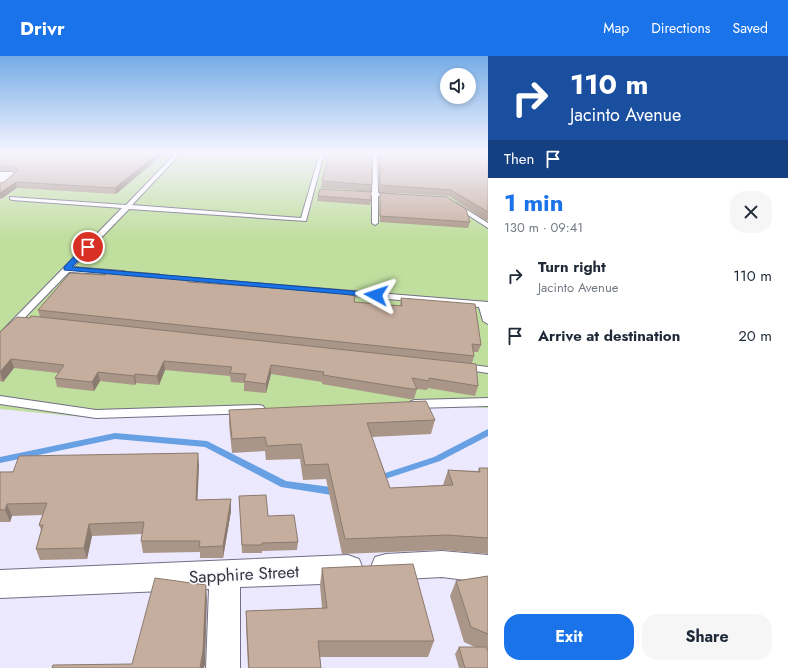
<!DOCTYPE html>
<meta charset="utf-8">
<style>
:root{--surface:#fff;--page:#f6f6f7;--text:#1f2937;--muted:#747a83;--accent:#1a73e8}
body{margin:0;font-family:Jost,sans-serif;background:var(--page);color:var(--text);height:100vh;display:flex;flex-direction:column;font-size:15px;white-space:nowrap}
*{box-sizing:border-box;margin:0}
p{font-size:13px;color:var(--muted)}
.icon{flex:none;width:22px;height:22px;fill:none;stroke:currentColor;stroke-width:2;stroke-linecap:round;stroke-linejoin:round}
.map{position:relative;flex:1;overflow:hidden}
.sheet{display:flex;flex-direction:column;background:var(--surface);width:300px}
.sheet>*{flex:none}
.top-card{background:#1a4fa0;color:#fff;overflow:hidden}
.fabs{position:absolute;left:440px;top:12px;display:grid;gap:8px}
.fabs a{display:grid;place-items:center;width:36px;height:36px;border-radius:50%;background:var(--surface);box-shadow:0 2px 6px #0003;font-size:20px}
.pin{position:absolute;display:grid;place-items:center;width:34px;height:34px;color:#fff;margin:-17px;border:2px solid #fff;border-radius:50%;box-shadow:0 1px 4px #0007}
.me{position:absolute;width:44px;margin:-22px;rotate:275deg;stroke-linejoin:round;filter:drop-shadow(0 0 3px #0008)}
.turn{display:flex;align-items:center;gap:14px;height:84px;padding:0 16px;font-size:18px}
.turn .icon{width:52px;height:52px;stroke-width:2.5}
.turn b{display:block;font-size:28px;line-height:34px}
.then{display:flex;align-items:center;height:38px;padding:0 16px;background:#0003;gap:8px;font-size:15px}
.round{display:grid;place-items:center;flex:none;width:42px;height:42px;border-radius:16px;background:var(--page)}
.headline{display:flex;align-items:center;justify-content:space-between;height:68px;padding:0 16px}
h1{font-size:24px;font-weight:700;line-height:30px;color:var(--accent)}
.primary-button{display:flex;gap:8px;margin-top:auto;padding:8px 16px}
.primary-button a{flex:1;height:46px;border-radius:16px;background:var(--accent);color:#fff;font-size:16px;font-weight:700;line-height:46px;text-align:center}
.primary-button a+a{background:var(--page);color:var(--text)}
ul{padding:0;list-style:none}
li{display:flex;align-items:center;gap:12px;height:60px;padding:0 16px}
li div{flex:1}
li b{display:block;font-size:15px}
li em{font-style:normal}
header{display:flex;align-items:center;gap:24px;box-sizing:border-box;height:56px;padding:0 20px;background:var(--accent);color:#fff}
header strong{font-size:19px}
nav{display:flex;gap:22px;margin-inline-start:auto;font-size:14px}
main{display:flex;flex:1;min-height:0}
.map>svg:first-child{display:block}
.green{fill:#c0de9e}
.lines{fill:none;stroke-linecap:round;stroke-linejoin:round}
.stream{fill:#68a0e4;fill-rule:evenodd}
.service-casing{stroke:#726e85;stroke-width:2}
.minor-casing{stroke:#726e85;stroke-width:2}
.service{fill:#fff;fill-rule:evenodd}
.minor{fill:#fff;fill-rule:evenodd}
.wall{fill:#aa9688}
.shaded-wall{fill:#8b7a6f}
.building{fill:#c6ae9e;stroke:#8b7a6f}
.route{fill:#1a73e8;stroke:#114b97}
.labels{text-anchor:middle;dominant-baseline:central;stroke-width:3;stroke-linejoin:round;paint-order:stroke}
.near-street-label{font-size:17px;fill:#34333d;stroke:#f9f8fd}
</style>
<header>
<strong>Drivr</strong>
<nav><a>Map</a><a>Directions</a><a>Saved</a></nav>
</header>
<main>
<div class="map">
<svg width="488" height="612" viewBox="0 0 488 612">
<rect width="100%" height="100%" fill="#ece9fe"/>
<!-- green -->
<path class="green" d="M0,97H389L488,161V352L439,349L93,362L0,353V144L59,105Z"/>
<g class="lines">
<!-- stream -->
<path class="stream" d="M488,373V380L440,405L376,426L373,425L372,423L373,421L434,401Z
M115,377L207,385L286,425L338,432L341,433L343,436L341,439L338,440L281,431L205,391L115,383L0,407V401Z"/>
<!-- service casing -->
<g class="service-casing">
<path id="service" d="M148,97H181L132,149L301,162L320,97H324L306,165L129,153L73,211L121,215H124V219L69,216L3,284L0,285V277L122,152L12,144L10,143V141L126,149L174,99L150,98Z
M373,97H377L378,137L394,138L397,140L394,142L378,140V167L375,169L372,167V140L358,139L355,137L358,135L372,136Z
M456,147L488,167V172L454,150V148Z
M156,219L488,246V268L483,265L479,251L159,223H156Z
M464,308L488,311V317L460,313L459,311L460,309Z
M0,340L96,354L259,349L263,350L265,353L263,356L259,357L96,362L0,348Z
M488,342V350L415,352L411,351L409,348L411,345L415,344Z"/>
</g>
<!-- minor casing -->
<g class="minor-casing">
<path id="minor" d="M0,116H12L17,119L4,130L0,131Z
M442,495L488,499V527L442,521L386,524L375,521L371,511L375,501L386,498Z
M348,499L359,503L363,513L359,523L348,527L240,531V612H206L209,533L0,542V514Z"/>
</g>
<!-- service -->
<use href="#service" class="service"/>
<!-- minor -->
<use href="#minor" class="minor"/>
</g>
<!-- wall -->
<path class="wall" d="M0,97L161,100L116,138L17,132L1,143H0V127L4,126L15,116L13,115H0Z
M329,97H373L372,129L371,135L321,132L322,125L326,110L327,104Z
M378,97H488V164H485L449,140L379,136Z
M380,137L470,166L468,172L380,166Z
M318,140L371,144L370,149L317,145Z
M105,219L160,221L189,226L354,246L400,250L401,242L481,289L478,296H473L474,300L472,307L478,330L475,340L428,332L427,334L417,333L414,343H409L322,328V326L271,318L266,337L244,335V327L231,326L230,320L165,314L159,329L136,327L135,329L100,325L94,335L57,331L55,322L58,317L14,312L3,326L0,325V276L30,262L40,261L38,254Z
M229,354L435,364L431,378L372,381L390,432L443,429L448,414L478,415L479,412H488V498L442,494L342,498L326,423L303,424L300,403L266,404L265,395L232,397L229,368Z
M199,409L197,444L231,443V455L223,502H200V496L143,497L141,485L142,478L92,480L87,503L40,504L36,493L41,474L39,469L43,459L12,460L10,466H0V416Z
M239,440L268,460L298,486L297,494L262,495V497H242Z
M322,512L434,585L428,601H320L321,612H248L246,571V555L322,552L320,529Z
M488,520V612H459L455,598L459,591H475L464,586L450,540L456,525Z"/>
<!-- shaded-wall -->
<path class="shaded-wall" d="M158,97H160L161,100L116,138L115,132Z
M16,126L17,132L1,143L0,137Z
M11,303L14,312L3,326L0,316Z
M164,305L165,314L159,329L157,320Z
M271,309V318L266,337V328Z
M98,316L100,325L94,335L92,326Z
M135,318L136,327L135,329L134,320Z
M198,397L199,409L197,456L196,444Z
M231,443V455L223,502V490Z
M7,448L12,460L10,466L5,454Z
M89,468L92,480L87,503L84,492Z
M206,529L207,544L205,609L204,612H200Z"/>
<!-- building -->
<path class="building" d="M0,97H158L115,132L16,126L0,137V127L4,126L17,115V113L12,110H0Z
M329,97H372V129L322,125L328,104H327Z
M380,97H488V156L451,134L380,129Z
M320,133L371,136V144L318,140Z
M380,137L447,141L466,153L470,166L380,160Z
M109,214L160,218L158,221L189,223L188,226L334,236L355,240L354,246L402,250L401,242L475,248L481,289L472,288L474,300L38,254L70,217L105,219Z
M31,260L476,308L478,330L429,322V325L412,322L417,333H411L323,319L324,316L271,309L266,328L244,325L246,318L230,317L232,311L164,305L157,320L135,318L134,320L98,316L92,326L55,322L64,309L11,303L0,316V276L17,261L30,262Z
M426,345L435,364L367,367L390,432L453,429L448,414L480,416L479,412H488V482L447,479L345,483L328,408L305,409L301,388L267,390L265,381L232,383L229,354Z
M198,397L196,444L231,443L223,490L199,491L200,485H141L144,466L89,468L84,492L36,493L43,469H39L47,447L7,448L5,454H0V416H13L19,400Z
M266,439L268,460L294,459L298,486L262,487V489H242L239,440Z
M413,508L434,585H318L321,612H249L246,555L327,552L322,512Z
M488,520V578L471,571L456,525Z
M155,522L206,529L203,595L200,612H52L53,609L132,608Z
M459,591H486L488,595V612H465Z"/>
<!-- sky -->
<linearGradient id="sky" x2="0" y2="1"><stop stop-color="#75ace6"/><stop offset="0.53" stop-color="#f6f5ff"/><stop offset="1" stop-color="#f6f5ff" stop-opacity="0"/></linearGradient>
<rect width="488" height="182" fill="url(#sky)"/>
<!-- route -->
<path class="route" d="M85,189L91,191L72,211L376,237L379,239L376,241L64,214V211Z"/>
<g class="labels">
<!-- near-street labels -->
<g class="near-street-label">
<text transform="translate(244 518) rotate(-3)">Sapphire Street</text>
</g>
</g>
</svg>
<div class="fabs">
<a><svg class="icon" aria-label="sound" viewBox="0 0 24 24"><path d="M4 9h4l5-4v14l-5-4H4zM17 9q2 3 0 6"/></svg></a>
</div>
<div class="pin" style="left:88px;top:191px;background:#d93025"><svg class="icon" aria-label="arrive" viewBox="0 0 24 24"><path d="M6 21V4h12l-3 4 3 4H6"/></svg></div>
<svg class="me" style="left:376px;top:239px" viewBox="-20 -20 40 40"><path d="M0-17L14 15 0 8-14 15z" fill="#1a73e8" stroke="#fff" stroke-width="4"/></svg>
</div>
<section class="sheet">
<div class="top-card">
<div class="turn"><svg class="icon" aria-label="right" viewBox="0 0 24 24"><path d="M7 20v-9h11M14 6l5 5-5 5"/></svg><div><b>110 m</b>Jacinto Avenue</div></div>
<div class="then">Then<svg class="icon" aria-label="arrive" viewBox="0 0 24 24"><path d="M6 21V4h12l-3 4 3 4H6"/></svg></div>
</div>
<div class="headline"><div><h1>1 min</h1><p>130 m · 09:41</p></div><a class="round"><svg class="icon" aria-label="close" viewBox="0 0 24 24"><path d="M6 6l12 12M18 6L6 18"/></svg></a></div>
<ul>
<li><svg class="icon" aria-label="right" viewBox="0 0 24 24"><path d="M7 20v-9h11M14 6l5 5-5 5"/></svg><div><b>Turn right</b><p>Jacinto Avenue</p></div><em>110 m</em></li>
<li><svg class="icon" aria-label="arrive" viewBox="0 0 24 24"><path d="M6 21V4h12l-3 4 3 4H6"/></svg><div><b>Arrive at destination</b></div><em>20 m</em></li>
</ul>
<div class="primary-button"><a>Exit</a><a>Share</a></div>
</section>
</main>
